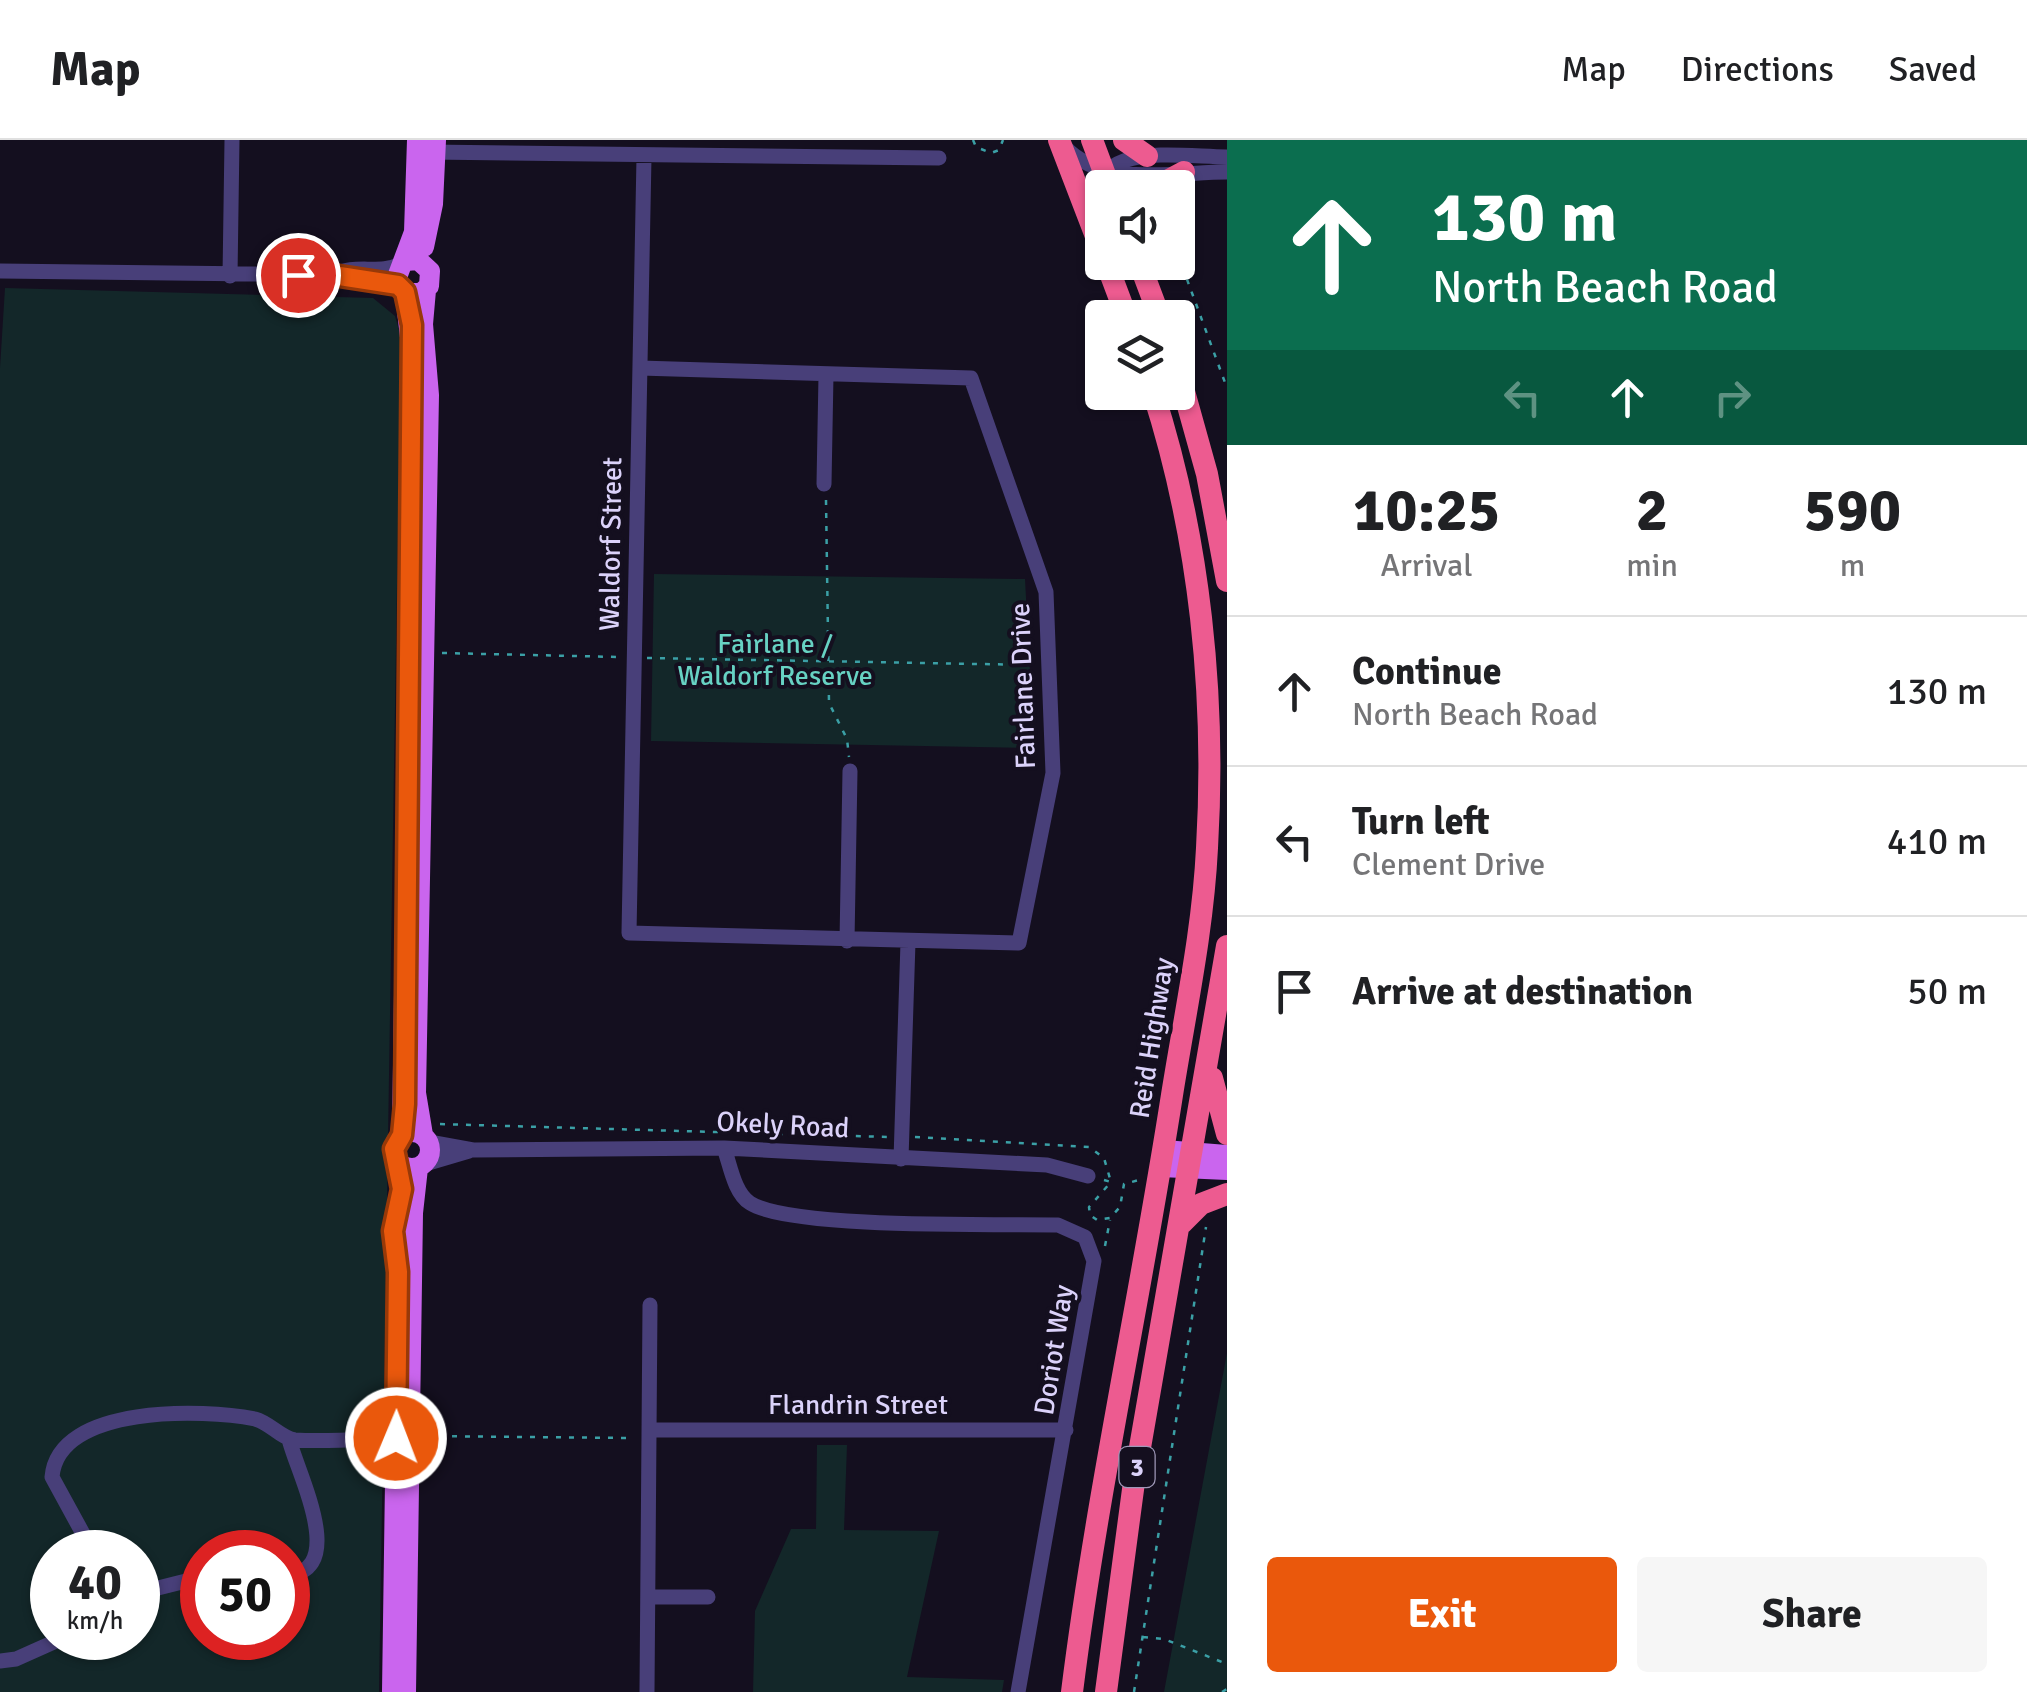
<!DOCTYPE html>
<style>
:root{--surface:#fff;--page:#f6f6f6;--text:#202124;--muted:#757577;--line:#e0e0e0;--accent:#ea580c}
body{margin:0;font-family:Signika,sans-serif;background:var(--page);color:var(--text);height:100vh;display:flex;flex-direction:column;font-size:38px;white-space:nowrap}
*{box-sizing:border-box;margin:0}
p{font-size:32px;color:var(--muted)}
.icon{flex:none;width:55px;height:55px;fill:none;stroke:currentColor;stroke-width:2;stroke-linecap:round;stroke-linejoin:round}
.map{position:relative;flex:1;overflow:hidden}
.panel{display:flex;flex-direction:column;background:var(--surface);width:800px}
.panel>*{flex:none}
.hud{background:#0b6e4f;color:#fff;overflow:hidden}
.controls{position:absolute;left:1085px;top:30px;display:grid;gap:20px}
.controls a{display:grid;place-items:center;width:110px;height:110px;border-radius:10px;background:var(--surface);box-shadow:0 2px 8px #0004;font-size:50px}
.speed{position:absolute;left:30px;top:1390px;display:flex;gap:20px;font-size:50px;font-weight:700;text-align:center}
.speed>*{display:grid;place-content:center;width:130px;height:130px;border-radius:50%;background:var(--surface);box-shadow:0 2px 8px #0004;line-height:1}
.speed small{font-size:25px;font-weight:400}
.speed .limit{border:15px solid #d22;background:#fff;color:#111}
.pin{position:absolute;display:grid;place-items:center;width:85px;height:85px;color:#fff;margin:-42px;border:5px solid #fff;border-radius:50%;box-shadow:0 2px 10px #0007}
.me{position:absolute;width:110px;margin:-55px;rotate:1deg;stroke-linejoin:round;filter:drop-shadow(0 0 8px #0008)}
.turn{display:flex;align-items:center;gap:35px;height:210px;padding:0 40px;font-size:45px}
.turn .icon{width:130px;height:130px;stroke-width:2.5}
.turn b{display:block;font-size:70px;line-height:85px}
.lanes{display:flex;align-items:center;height:95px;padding:0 40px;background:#0003;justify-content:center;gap:50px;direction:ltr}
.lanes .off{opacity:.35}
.eta{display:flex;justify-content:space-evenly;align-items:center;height:170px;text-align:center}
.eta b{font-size:60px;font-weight:700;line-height:70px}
.primary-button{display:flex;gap:20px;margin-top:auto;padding:20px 40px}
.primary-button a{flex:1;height:115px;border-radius:10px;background:var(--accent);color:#fff;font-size:40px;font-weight:700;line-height:115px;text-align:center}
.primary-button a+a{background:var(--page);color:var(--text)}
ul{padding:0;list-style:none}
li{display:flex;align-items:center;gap:30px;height:150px;padding:0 40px;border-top:2px solid var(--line)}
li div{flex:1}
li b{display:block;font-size:38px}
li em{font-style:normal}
header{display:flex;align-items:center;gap:60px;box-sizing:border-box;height:140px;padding:0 50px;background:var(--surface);border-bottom:2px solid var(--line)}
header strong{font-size:48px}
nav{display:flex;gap:55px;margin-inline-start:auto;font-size:35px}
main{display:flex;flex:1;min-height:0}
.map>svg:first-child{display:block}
.green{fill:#132729;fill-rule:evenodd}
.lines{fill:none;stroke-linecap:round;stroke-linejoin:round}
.path{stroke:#3ba0a6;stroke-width:2.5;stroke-dasharray:5 8;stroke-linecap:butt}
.minor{stroke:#483f79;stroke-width:15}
.major{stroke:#ca65ee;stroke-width:20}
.highway{stroke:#ed5b90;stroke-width:22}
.route-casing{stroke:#983908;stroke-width:25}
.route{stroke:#ea580c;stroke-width:18}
.labels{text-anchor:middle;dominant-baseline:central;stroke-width:8;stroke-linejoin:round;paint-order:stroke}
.shield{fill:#140f1f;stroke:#9f98b8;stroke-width:2.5}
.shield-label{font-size:25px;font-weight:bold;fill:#dbd2fa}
.street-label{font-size:28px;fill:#dbd2fa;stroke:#140f1f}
.park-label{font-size:28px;fill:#67d2c3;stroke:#140f1f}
</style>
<header>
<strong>Map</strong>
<nav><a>Map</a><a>Directions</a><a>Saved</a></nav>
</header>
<main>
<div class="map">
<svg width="1227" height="1552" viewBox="0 0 1227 1552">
<rect width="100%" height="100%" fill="#140f1f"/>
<!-- green -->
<path class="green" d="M5,148L373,158L395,176L401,197L379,1552H0V228ZM52,1412H138V1498H52ZM202,1412H288V1498H202Z
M654,434L1025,439L1034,608L651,601Z
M1227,1213V1552H1164Z
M817,1305H847L844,1390L939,1391L907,1537L1004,1540L1002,1552H753L755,1471L791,1389H816Z"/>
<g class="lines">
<!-- path -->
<path class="path" d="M973,0L976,7L991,13L999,10L1003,0
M1178,115L1227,248
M826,360L829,563L847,599L849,617
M442,513L619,517
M647,518L1034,525
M440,984L887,997
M915,997L1089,1007L1104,1018L1111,1042
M1104,1040L1111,1042L1089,1067L1090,1075L1097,1080L1110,1078L1120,1067L1124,1044L1139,1040
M1105,1106L1110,1080
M426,1296L633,1298
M1143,1497L1164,1499L1227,1524
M1134,1552L1206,1087
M1222,1552L1227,1549"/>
<!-- minor -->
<path class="minor" d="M1064,6C1101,48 1176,32 1227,32
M429,12L939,18
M1097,78C1084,0 1167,16 1227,17
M0,131L333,135L398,145
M333,135C355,123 379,135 401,124
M230,136L232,0
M640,228L971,238L1046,452L1053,633L1019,803L629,793L644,17
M824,344L826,235
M847,801L850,631
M429,1002L473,1010L724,1008L1047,1025L1088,1036
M724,1008C730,1024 734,1053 750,1063C790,1089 999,1084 1058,1085L1085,1097L1094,1121L1018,1552
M901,1019L908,802
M425,1024L469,1011
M650,1290H1066
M93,1412L52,1337C58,1264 205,1269 255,1279C270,1283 281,1298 295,1300C328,1302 362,1299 396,1298
M288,1435C349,1430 296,1330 289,1299
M138,1453L202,1437
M648,1457H708
M0,1521L16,1519L63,1498
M647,1552L650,1165"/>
<!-- major -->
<path class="major" d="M424,107L433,64L436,0
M406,121L418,120L430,131L429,146L421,153H405L396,140L414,92L417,0
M394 1010a18 18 0 1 1 36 0a18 18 0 1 1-36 0Z
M402,995L413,224L405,153
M423,995L416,953L429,255L423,184L426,150
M1164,1010L1227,1015
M1161,1027L1227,1030
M392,1552L398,1132C392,1089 404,1064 400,1024
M406,1552L413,1073L418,1028"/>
<!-- highway -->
<path class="highway" d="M1059,0L1102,112
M1092,0L1110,48
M1124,0L1147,16
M1154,48L1184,32
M1106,122L1127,178
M1139,122L1160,178
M1178,230L1207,334L1227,441
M1212,938L1227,994
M1182,1083L1201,1064L1227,1054
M1072,1552C1097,1352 1141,1155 1172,955C1185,873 1203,791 1207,708C1216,556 1200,398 1153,252
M1106,1552L1134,1342L1227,806"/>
</g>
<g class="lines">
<!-- route casing -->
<g class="route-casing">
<path id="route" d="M298,135H333L398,145L405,152L412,185L405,964L402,995L394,1009L402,1049L393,1091L398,1132L396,1298"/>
</g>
<!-- route -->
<use href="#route" class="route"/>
</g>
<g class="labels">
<!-- shield labels -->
<rect class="shield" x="1119.5" y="1307" width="35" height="40" rx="8"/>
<g class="shield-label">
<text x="1137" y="1327">3</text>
</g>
<!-- street labels -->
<g class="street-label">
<text transform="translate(611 404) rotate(-89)">Waldorf Street</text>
<text transform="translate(1023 546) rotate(-92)">Fairlane Drive</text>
<text transform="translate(1152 898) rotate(-81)">Reid Highway</text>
<text transform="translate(783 985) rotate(3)">Okely Road</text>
<text transform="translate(1054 1210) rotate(-81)">Doriot Way</text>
<text x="858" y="1265">Flandrin Street</text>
</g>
<!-- park labels -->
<g class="park-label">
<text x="775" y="504">Fairlane /<tspan x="775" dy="32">Waldorf Reserve</tspan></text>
</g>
</g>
</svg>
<div class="controls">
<a><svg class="icon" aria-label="sound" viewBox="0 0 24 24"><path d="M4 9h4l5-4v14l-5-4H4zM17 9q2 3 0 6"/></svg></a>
<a><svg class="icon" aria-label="layers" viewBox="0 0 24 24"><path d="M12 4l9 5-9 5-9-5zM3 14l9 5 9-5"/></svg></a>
</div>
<div class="speed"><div>40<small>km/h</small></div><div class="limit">50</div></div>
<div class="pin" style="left:298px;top:135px;background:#d93025"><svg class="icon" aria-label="arrive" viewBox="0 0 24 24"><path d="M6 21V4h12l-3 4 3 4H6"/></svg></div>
<svg class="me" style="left:396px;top:1298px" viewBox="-20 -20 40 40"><circle r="17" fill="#ea580c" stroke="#fff" stroke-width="3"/><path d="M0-11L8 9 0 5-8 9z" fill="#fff"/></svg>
</div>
<section class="panel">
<div class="hud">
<div class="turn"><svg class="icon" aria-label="ahead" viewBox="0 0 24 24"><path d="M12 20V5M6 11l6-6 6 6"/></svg><div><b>130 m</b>North Beach Road</div></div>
<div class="lanes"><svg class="icon off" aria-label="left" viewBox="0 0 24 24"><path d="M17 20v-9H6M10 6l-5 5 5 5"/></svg><svg class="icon" aria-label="ahead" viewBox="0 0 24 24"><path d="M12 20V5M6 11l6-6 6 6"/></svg><svg class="icon off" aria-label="right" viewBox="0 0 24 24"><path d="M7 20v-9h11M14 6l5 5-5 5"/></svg></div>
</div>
<div class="eta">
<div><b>10:25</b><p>Arrival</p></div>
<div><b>2</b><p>min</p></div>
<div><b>590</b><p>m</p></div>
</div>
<ul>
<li><svg class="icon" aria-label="ahead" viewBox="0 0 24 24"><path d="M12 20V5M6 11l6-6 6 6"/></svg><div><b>Continue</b><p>North Beach Road</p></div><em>130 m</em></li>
<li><svg class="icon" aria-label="left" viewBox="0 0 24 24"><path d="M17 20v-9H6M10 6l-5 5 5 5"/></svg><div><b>Turn left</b><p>Clement Drive</p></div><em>410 m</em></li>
<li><svg class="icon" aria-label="arrive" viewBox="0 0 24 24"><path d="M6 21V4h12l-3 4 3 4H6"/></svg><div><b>Arrive at destination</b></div><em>50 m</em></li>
</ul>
<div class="primary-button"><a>Exit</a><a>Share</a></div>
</section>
</main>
